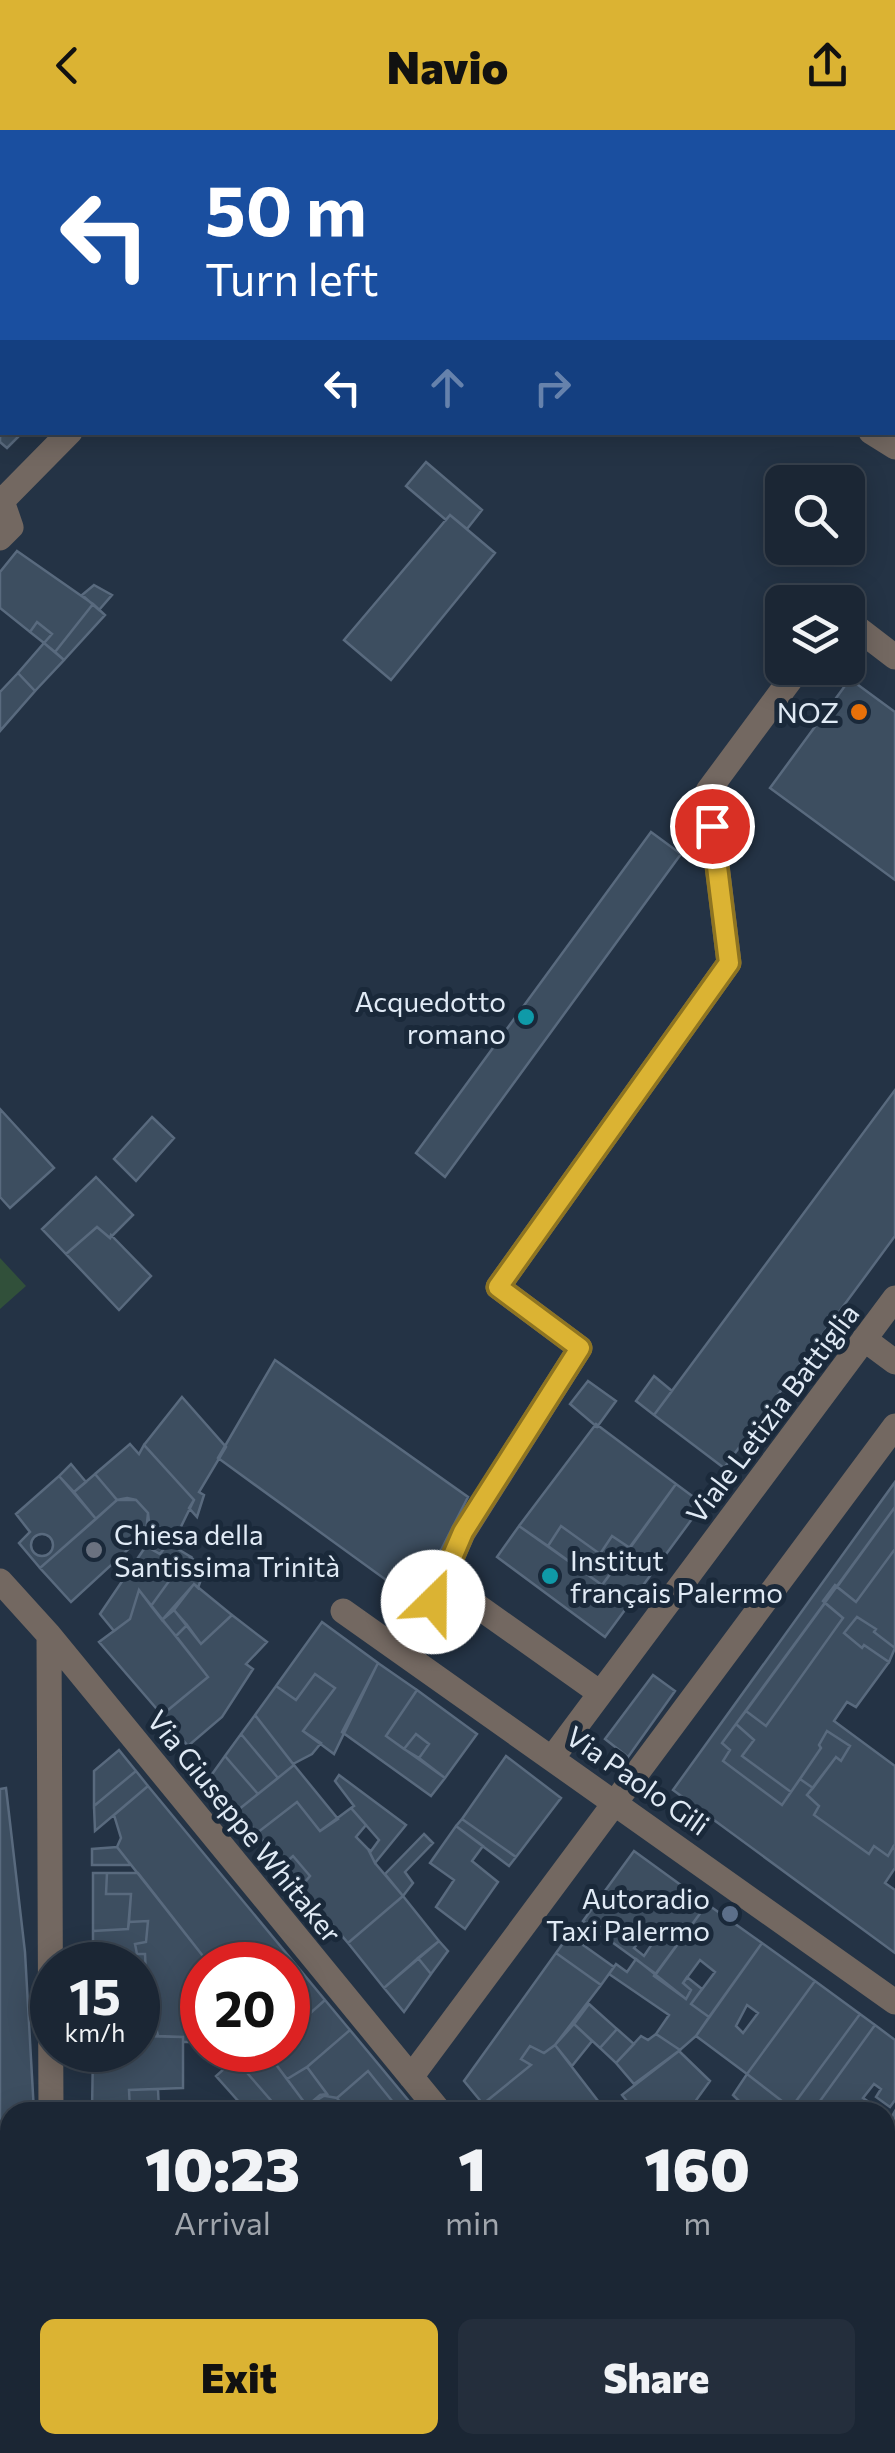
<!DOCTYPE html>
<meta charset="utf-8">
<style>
:root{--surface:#1b2634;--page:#242e3c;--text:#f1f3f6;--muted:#a0a5ac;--line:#39434f;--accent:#dbb333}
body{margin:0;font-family:Commissioner,sans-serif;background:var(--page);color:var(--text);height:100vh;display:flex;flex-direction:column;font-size:38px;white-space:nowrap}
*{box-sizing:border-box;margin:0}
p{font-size:32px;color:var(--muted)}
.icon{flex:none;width:55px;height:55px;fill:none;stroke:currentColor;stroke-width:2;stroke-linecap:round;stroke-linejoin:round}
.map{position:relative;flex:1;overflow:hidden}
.details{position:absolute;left:0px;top:1972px;width:895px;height:352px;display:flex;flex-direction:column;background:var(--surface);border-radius:30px 30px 0 0;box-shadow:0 5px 25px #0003,0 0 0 2px var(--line)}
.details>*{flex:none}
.top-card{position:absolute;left:0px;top:0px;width:895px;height:305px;box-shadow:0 5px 25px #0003,0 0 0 2px var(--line);background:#1a4fa0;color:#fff;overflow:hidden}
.controls{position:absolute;left:765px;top:335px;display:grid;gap:20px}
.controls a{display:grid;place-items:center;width:100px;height:100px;border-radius:15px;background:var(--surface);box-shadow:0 5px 25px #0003,0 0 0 2px var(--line);font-size:50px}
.speed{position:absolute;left:30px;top:1812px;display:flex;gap:20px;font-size:50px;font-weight:700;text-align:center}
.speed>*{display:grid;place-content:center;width:130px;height:130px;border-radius:50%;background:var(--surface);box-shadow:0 5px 25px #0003,0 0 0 2px var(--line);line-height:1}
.speed small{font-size:25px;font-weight:400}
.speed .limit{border:15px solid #d22;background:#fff;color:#111}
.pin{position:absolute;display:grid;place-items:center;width:85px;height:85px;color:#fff;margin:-42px;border:5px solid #fff;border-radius:50%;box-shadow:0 2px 10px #0007}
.me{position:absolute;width:110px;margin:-55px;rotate:23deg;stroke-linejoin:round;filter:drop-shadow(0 0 8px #0008)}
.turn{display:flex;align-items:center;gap:35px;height:210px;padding:0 40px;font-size:45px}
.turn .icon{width:130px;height:130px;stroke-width:2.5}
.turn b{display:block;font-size:70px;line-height:85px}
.lanes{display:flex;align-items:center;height:95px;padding:0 40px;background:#0003;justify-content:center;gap:50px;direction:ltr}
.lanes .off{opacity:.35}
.eta{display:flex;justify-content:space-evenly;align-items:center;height:170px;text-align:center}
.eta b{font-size:60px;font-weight:800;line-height:70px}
.button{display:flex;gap:20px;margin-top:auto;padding:20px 40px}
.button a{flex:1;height:115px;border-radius:15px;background:var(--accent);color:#111;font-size:40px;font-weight:800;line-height:115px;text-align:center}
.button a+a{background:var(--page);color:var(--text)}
header{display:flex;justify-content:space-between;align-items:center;height:130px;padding:0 40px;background:var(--accent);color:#111;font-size:45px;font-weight:800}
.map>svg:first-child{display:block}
.green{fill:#31503a}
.building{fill:#3d4e60;stroke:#596a7e;stroke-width:2.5;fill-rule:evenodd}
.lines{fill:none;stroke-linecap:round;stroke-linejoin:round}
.minor{stroke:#736861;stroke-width:25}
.route-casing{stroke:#8e7421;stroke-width:25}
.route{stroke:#dbb333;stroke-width:18}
.food-dot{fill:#e8710a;stroke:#1a293a;stroke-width:4}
.culture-dot{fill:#0f9aa8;stroke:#1a293a;stroke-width:4}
.worship-dot{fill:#6b7280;stroke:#1a293a;stroke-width:4}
.service-dot{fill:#5c6f8a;stroke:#1a293a;stroke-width:4}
.labels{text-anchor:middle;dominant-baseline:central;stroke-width:10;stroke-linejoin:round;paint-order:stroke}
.poi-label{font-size:28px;fill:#e0eaf5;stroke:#1a293a;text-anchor:end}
.street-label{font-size:28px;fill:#e0eaf5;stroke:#1a293a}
</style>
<header><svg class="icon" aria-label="back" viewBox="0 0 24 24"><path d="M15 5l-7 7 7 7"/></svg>Navio<svg class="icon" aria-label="share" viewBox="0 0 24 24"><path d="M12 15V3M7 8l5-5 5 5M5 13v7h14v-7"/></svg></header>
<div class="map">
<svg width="895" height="2323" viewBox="0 0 895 2323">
<rect width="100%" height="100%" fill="#243345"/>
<!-- green -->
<path class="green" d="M0,1128L26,1156L0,1179Z"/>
<!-- building -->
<path class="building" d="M895,120V207L892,206Z
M2,231V302H23L7,318L0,312Z
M426,332L482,380L467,399L450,385L446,390L406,356Z
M450,385L495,423L391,550L344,510Z
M17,421L93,474L55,522L44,513L52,504L37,492L30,502L0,478V442Z
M94,455L112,465L99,480L82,465Z
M93,474L105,485L64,530L55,522Z
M37,492L52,504L44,513L30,502Z
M44,513L64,530L35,561L18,543Z
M18,543L35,561L0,601V562Z
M850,549L895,582V750L770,658Z
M651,702L681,724L445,1047L416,1023Z
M895,960V1106L724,1338L654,1285Z
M0,979L54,1038L10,1078L0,1067Z
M152,987L174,1008L136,1051L114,1029Z
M96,1047L133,1085L110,1108L97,1097L66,1124L42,1099Z
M97,1097L110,1108L111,1105L151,1146L119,1180L66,1124Z
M275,1230L468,1367L415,1471L218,1328Z
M654,1246L672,1261L654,1285L636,1271Z
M588,1251L616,1271L597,1297L570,1274Z
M182,1267L226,1317L199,1362L204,1365L197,1387L189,1378L194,1370L144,1315Z
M596,1294L676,1354L630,1418L612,1406L600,1424L561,1396L548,1416L519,1396Z
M130,1314L139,1324L144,1315L194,1370L172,1415L168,1413L160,1424L146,1416L159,1397L149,1392L148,1383L136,1370H117L95,1344Z
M71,1334L86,1352L74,1362L59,1346Z
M95,1344L117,1370L96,1389L74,1362Z
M59,1346L96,1389L40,1438L19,1413L30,1402L16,1384Z
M895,1352V1377L722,1613L730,1620L723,1631L782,1675L800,1649L813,1658L807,1665L819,1676L814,1685L869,1724L874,1716L888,1726L893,1717L895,1719V1738L885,1753L895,1760V1823L673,1660Z
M676,1354L703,1374L605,1507L497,1427L519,1396L602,1455Z
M127,1368L136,1370L148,1383L146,1403L71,1472L40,1438L117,1370Z
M895,1377V1419L856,1472L837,1457Z
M561,1396L600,1424L612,1406L630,1418L602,1455L548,1416Z
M31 1415a11 11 0 1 1 22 0a11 11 0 1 1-22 0Z
M168,1413L191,1427L177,1440L151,1476L139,1460L130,1489L114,1501L100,1484L146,1416L160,1424Z
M895,1419V1518L874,1502L876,1499L857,1487L844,1503L862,1518L864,1515L889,1532L856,1577L847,1572L834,1591L895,1636V1714L888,1726L874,1716L869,1724L814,1685L819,1676L807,1665L836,1627L841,1631L850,1616L827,1601L819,1615L821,1618L791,1662L742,1626L754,1610L736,1594L746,1581L766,1596L843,1488L823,1471L835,1455L856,1472Z
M191,1427L204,1441L198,1458L194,1454L162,1490L151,1476L177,1440Z
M194,1454L232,1485L201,1514L174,1480Z
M139,1460L208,1547L162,1585L99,1512L130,1489Z
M825,1473L843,1488L766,1596L746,1581Z
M174,1480L187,1495L176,1506L162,1490Z
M232,1485L267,1512L246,1534L253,1539L222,1587L188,1616L162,1585L208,1547L176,1506L187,1495L201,1514Z
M857,1487L876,1499L874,1502L895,1518L889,1532L864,1515L862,1518L844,1503Z
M322,1492L378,1533L334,1624L303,1601L335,1558L315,1544L296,1570L276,1556Z
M378,1533L417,1560L386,1606L445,1648L431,1666L342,1602Z
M315,1544L335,1558L303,1601L321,1613L312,1624L293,1634L255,1585L276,1556L296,1570Z
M653,1545L675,1561L628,1627L605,1609Z
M417,1560L477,1604L445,1648L419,1628L429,1614L416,1604L404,1619L386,1606Z
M255,1585L294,1635L278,1648L241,1604Z
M736,1594L754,1610L742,1626L791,1662L782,1675L723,1631L730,1620L722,1613Z
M827,1601L850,1616L841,1631L836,1627L813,1658L800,1649L821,1618L819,1615Z
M241,1604L278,1648L258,1664L225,1626Z
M416,1604L429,1614L419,1628L404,1619Z
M119,1620L136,1641L94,1676V1641Z
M225,1626L258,1664L238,1680L210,1647Z
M506,1626L561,1668L516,1727L462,1689Z
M294,1635L338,1689L320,1701L297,1672L257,1703L238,1680Z
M136,1641L148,1656L95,1701L94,1676Z
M339,1645L406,1695L375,1733L368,1719L371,1721L379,1710L351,1678L354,1676L335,1651Z
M148,1656L301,1841L288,1852V1835H210L117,1717L121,1708L114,1685Z
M6,1658L25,1822L34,1982H10V2315H31L30,2323H0V1659Z
M297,1672L320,1701L351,1678L366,1695L356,1707L368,1719L375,1733L403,1766L348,1813L301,1757L310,1746L293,1726L283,1735L257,1703Z
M462,1689L516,1727L509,1736L456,1696Z
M456,1696L483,1716L472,1731L498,1752L465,1799L436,1777L454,1750L430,1733Z
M424,1704L433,1713L405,1742L413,1753L403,1766L385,1744Z
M117,1717L131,1735H92V1719Z
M634,1721L707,1774L656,1844L583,1791ZM640,1790L641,1797L656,1808L644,1826L634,1818L644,1806L635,1797Z
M293,1726L310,1746L301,1757L283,1735Z
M93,1743H107L106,1764H131L128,1799L93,1801Z
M107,1743H138L210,1835H202V1912H183V1907L158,1906L154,1889L148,1890L145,1824H137L135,1814L146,1812L148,1791L129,1792L131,1764H106Z
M403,1766L439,1811L384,1858L348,1813Z
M707,1774L762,1813L709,1887L691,1874L715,1842L700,1830L683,1853L691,1860L686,1869L654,1846Z
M148,1791L146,1812L135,1814L137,1824H145L148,1890L154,1889L158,1906H138V1835H116V1830L93,1832V1801L128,1799L129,1792Z
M569,1805L614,1837L601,1855L556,1823Z
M439,1811L448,1821L431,1844L418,1828Z
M762,1813L815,1851L747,1944L696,1906ZM747,1875L758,1883L743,1903L736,1896Z
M556,1823L601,1855L555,1915L544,1923L530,1916L521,1929L531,1935L483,1974L464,1951Z
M418,1828L431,1844L404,1882L384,1858Z
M636,1829L686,1869L691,1860L683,1853L687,1847L702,1859L691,1874L709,1887L696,1906L680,1920L656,1904L669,1885L609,1844L616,1834L627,1842Z
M301,1841L325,1870L288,1903V1852Z
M815,1851L860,1884L791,1978L747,1944Z
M325,1870L350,1900L307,1937L287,1949L265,1920H288V1903Z
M589,1874L617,1899L600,1918L574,1894Z
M860,1884L875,1895L812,1982H797L791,1978Z
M574,1894L592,1911L572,1936L555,1915Z
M875,1895L895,1910V1970L890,1977L876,1967L881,1959L874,1954L863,1968L884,1982H812Z
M617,1899L634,1914L616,1933L600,1918Z
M350,1900L418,1982H401L368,1941L337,1968L320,1965L327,1964L307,1937Z
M656,1904L680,1920L634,1954L616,1933L641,1906L648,1910Z
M138,1906L183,1907V1958L129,1960L130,1980L181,1982H92L93,1920H138Z
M555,1915L605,1980L602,1982H490L483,1974L531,1935L521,1929L530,1916L544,1923Z
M221,1920H265L307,1976L320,1965L337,1968L347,1982H281L235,1929L231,1932Z
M679,1921L710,1951L689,1980L693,1982H636L622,1965Z
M235,1929L281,1982H248L216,1946Z
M307,1937L327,1964L307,1976L287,1949Z
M368,1941L401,1982H347L337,1968Z
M747,1944L796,1982H753L747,1979L733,1965Z
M158,1959L159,1981L130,1980L129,1960Z
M895,1981V2031L885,2020V1984L891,1988Z
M888,2026L895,2031V2041L889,2050L885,2047V2030Z
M885,2222L895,2223V2278L885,2277Z
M88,2315H209L208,2321L88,2323Z
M209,2315H268V2321H208Z
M268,2315H485V2320L268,2321Z
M485,2315H548V2320H485Z
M548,2315H581V2320H548Z
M581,2315H698L699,2316L698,2320H581Z"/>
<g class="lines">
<!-- minor -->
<path class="minor" d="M55,2L57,0
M282,2L284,0
M649,2V0
M866,2L867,0
M892,24L895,25
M0,55L2,53
M0,156H2
M871,302L895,317
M0,408L11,397L2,371L70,302
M848,491L895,527
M864,1209L895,1232
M0,1451L49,1505L440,1982
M343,1481L895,1872
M49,1505L51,1982
M409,1526L442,1451
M600,1563L442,1451L463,1403L580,1218L498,1157L729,833L708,661L799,538
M553,1627L895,1168
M411,1947L895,1296
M891,2120L895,2114
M52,2315V2323
M717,2315L723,2323"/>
</g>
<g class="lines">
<!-- route casing -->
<g class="route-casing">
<path id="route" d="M433,1472L463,1402L580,1218L498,1157L729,833L712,696"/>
</g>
<!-- route -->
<use href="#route" class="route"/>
</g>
<!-- markers -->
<circle class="food-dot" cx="859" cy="582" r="10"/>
<g class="culture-dot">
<circle cx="526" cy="887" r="10"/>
<circle cx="550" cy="1446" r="10"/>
</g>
<circle class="worship-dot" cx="94" cy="1420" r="10"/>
<circle class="service-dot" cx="730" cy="1784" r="10"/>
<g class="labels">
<!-- poi labels -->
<g class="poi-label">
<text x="839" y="582">NOZ</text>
<text x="506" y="871">Acquedotto<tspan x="506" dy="32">romano</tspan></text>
<text x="114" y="1404" text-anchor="start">Chiesa della<tspan x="114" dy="32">Santissima Trinità</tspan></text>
<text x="570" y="1430" text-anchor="start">Institut<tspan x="570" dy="32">français Palermo</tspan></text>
<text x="710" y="1768">Autoradio<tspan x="710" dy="32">Taxi Palermo</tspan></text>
</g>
<!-- street labels -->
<g class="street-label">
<text transform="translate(772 1283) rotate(-53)">Viale Letizia Battiglia</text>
<text transform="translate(638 1650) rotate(35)">Via Paolo Gili</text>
<text transform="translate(245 1696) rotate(51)">Via Giuseppe Whitaker</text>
</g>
</g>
</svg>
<div class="controls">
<a><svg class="icon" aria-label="search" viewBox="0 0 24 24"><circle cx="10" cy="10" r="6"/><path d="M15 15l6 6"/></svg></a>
<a><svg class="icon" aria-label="layers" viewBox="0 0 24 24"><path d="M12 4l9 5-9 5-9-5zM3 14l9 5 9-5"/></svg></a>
</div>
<div class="speed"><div>15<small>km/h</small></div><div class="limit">20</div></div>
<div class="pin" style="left:712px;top:696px;background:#d93025"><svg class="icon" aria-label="arrive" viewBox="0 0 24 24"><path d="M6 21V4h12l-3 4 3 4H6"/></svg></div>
<svg class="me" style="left:433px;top:1472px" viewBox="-20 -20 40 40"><circle r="19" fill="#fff"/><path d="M0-13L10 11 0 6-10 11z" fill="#dbb333"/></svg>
<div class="top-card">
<div class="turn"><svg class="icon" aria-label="left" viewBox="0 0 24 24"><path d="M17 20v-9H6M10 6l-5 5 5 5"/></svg><div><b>50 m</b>Turn left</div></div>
<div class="lanes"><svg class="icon" aria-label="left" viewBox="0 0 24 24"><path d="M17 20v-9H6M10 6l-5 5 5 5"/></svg><svg class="icon off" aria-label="ahead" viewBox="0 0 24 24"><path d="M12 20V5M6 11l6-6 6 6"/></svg><svg class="icon off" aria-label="right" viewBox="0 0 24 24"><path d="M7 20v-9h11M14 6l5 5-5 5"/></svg></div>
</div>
<section class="details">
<div class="eta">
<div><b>10:23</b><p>Arrival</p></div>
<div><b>1</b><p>min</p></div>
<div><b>160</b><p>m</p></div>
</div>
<div class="button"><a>Exit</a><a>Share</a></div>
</section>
</div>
